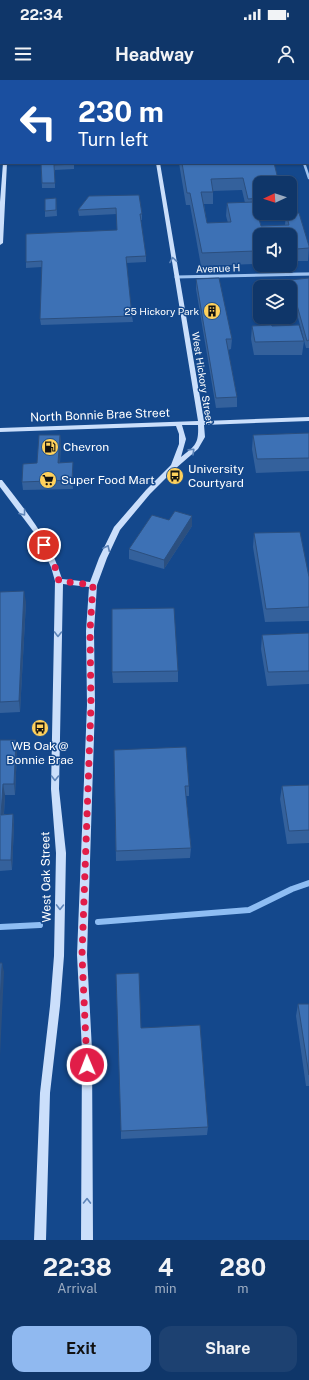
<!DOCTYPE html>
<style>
:root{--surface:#0f3669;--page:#1d4171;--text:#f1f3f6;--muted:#9babc0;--line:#2f507d;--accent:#90b9f0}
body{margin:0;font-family:"Public Sans",sans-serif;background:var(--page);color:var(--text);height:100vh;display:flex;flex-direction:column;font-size:15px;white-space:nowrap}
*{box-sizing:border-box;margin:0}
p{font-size:13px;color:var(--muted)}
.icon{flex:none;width:22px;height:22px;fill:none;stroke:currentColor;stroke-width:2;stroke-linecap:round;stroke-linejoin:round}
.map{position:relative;height:1160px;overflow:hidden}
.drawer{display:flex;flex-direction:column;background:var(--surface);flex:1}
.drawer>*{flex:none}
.top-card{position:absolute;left:0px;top:0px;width:309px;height:84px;box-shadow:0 1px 3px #0004,0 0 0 1px var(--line);background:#1a4fa0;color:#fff;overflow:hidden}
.needle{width:26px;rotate:266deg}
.controls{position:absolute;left:253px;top:96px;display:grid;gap:8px}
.controls a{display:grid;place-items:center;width:44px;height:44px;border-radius:8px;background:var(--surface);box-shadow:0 1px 3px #0004,0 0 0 1px var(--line);font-size:20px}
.pin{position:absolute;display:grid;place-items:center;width:34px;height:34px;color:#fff;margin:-17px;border:2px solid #fff;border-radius:50%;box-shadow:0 1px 4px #0007}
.me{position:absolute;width:44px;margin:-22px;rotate:359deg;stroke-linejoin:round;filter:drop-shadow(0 0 3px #0008)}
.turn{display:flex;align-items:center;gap:14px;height:84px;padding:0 12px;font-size:18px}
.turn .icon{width:52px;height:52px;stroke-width:2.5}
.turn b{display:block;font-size:28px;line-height:34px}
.eta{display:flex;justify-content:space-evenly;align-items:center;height:68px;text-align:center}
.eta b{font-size:24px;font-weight:700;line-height:28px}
.cta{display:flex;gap:8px;margin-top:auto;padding:8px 12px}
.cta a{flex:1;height:46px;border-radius:12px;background:var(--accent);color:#111;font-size:16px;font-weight:700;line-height:46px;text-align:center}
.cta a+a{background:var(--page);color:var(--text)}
.status{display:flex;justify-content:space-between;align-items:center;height:28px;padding:0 20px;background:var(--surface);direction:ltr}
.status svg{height:11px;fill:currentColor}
header{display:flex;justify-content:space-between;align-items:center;height:52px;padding:0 12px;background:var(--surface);font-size:18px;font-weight:700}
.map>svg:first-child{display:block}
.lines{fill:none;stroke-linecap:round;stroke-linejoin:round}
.stream{stroke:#8ebdf3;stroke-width:6}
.minor-far1{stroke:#9dc2f0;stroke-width:2.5}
.minor{stroke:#9dc2f0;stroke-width:3}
.secondary{fill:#cbdffb;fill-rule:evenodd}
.wall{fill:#34619c;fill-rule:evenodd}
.shaded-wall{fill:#2b4f7f}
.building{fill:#3d71b5;stroke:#2b4f7f}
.oneway{stroke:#5d84b8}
.route{stroke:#e11d48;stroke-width:7;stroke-dasharray:0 12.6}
.labels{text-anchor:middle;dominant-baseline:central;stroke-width:3;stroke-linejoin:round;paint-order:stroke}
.far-street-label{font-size:10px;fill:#fff;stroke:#14488c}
.far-poi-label{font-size:10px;fill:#fff;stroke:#14488c;text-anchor:end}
.street-label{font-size:12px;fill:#fff;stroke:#14488c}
.poi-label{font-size:12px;fill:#fff;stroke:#14488c;text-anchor:start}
</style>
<div class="status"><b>22:34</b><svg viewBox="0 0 49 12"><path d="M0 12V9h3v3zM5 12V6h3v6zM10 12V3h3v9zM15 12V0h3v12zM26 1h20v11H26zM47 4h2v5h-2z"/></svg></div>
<header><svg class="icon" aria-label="menu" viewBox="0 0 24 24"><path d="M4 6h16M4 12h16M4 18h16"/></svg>Headway<svg class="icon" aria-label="person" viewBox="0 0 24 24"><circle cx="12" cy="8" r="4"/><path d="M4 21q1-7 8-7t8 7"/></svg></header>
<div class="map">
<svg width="309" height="1160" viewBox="0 0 309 1160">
<rect width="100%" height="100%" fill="#14488c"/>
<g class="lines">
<!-- stream -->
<path class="stream" d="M98,842L249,830L292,809L309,803
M0,847L40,845"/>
<!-- minor-far1 -->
<path class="minor-far1" d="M304,83L309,98
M293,194H309"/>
<!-- minor -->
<path class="minor" d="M176,197L309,194"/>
<!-- secondary -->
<path class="secondary" d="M141,0H145V1H141Z
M3,83H7L3,163L0,165V122Z
M156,83H160L204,341L309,337V341L204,345L205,357L198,369L175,389L150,414L120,450L107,478L97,505L94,551L95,625L87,875L92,970L93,1160H81L82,970L77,875L87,625L86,551L89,507L63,504L59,709L66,773L64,876L60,926L50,1013L46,1160H34L40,1013L50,926L54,876L56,773L51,709L55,501L51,487L36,455L0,407V400H2C26,431 51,461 62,499L90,502L99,478L114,447L146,410L171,385L179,364V354L176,346L0,352V348L198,341ZM182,345H198C199,364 195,366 181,377L186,359Z"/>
</g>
<!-- wall -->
<path class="wall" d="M93,0H123V1H93Z
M295,0H309V14L308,11V1H295Z
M41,83H74V89L55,90V108H42Z
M179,83H274L260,103V131H257L261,146L285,145L286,133L309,166L308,181H295L293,175H290V155H260V176L255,177L254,184L201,186L190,125H186ZM242,110L245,123H227L226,136L228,143H207L204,124H213V111Z
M89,116L142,134V140H140L146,176V182L126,183L132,236L133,242L41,245L40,239L42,187L26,188V182L117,150V134L79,136L78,130Z
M56,118L57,136L45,137V131Z
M309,198V268H306L290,207V200Z
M196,199L232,259L231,269L228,270L237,317V327L216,328L196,209Z
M252,246H272L304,261L302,275H254L251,259Z
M309,353V391L256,393L252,369L253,355Z
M60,355L61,363L60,383L73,391V409L23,410L22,402Z
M169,440L192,446L164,489L129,479V469Z
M254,453L309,497V541L265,542L253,467Z
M0,512L26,522L20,632L0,633Z
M309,553V604L267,606L261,569L262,555Z
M178,591V602L113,603L112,592Z
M0,660L17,671L15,715H5L4,734H13L14,745L12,790L0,791Z
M114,670L189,706V716H186L191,768L190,778L116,781Z
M309,705V763L287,764L280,719L282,706Z
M298,924H309V1006H306L296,936Z
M141,948L208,1047L207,1055L121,1059V1051Z"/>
<!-- shaded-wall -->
<path class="shaded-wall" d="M60,355L61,363L59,391L58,383Z
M73,382V409L72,400Z
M192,436V446L164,489V480Z
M24,511L26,522L20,632L19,621Z
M16,660L17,671L15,715L14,704Z
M3,704L5,715L3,745L1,735Z
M13,734L14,745L12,790L11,780Z
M2,883L4,892L0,976V924Z"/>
<!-- building -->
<path class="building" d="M34,0H55V1H34Z
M94,0H115V1H94Z
M185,0H242V1H185Z
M298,0H309V3L308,1H299Z
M41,83H74V84L54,85L55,103H42Z
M182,83H274L279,103H260V118L248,119L243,98L211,99L213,112H201L207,143L231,142L227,123L254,122L261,146L289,145L286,133H299L309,166V168L296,169L294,163H290V155H260V164H253L255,171L202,173L190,113H187Z
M139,115L142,134H140L146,176L126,177L132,236L40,239L42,181L26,182V154L117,150L116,128L78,130L89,116Z
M56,118V130L45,131V119Z
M219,198L232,259H226L237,317L216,318L196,199Z
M309,198V260L307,261L290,200Z
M271,245L272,246L299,245L304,261L255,262L252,246Z
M309,353V378L257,379L253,355Z
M39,355H60L58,383L73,382L72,400L22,402L23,384L37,383Z
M175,431L192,436L164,480L129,469L152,435L169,440Z
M300,452L309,497V527L266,529L254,453Z
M24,511L19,621L0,622V512Z
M174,528L178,591L112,592V529Z
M309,553V591L268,592L262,555Z
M0,660H16L14,704H3L1,735L13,734L11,780H0Z
M186,667L189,706H185L191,768L116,771L114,670Z
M309,705V750L289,751L282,706Z
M0,883H2L0,924Z
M139,893L141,948L200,945L208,1047L121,1051L116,894Z
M298,924H309V995Z"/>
<!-- one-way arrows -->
<defs><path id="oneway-chevron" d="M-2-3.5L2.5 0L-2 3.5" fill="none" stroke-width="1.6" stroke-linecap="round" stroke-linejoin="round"/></defs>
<g class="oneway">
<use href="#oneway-chevron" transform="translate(173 180) rotate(-99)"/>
<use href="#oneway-chevron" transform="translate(192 371) rotate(-44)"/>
<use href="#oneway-chevron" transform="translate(23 433) rotate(53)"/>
<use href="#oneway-chevron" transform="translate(107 468) rotate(-65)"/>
<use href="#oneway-chevron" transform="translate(58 554) rotate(91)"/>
<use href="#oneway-chevron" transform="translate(55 698) rotate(91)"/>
<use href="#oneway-chevron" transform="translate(60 827) rotate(91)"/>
<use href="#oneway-chevron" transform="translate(87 1121) rotate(-89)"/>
</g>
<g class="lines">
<!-- route -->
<path class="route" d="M44,465L55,487L59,501L93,505L90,551L91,625L82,875L87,985"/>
</g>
<!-- icons -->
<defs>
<g id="building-disc" transform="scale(0.9)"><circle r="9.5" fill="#ffd15c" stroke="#14488c"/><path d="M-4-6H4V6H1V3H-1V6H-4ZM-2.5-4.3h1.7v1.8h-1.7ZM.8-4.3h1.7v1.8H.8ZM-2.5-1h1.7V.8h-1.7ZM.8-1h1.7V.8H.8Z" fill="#111"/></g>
<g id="fuel-disc" transform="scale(0.9)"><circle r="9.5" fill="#ffd15c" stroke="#14488c"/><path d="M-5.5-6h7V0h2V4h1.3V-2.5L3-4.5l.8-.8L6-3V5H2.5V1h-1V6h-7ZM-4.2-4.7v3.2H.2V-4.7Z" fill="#111"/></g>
<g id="bus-disc" transform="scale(0.9)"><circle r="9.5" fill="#ffd15c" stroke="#14488c"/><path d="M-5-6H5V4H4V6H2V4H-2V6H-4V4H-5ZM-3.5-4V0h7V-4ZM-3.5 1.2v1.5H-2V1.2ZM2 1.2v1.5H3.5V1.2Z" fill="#111"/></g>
<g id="supermarket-disc" transform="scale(0.9)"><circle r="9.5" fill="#ffd15c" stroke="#14488c"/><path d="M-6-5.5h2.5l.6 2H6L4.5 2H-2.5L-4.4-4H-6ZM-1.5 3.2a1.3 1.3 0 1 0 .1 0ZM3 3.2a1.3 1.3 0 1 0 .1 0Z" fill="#111"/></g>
</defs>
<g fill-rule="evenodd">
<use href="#building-disc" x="212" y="231"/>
<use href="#fuel-disc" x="50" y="367"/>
<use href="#bus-disc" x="175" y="396"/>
<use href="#supermarket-disc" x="48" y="400"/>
<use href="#bus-disc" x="40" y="648"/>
</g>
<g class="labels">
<!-- far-street labels -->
<g class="far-street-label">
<text transform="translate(218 188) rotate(-2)">Avenue H</text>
<text transform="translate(203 298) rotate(81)">West Hickory Street</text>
</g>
<!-- far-poi labels -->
<g class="far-poi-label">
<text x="199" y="231">25 Hickory Park</text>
</g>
<!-- street labels -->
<g class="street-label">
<text transform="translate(100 335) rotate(-2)">North Bonnie Brae Street</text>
<text transform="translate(46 797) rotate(-91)">West Oak Street</text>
</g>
<!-- poi labels -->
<g class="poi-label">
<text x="63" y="367">Chevron</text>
<text x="188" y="389">University<tspan x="188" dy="14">Courtyard</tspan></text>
<text x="61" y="400">Super Food Mart</text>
<text x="40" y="666" text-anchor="middle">WB Oak @<tspan x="40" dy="14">Bonnie Brae</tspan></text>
</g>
</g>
</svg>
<div class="controls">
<a><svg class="needle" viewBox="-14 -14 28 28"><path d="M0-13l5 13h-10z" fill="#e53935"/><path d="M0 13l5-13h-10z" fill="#9babc0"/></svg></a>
<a><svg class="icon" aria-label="sound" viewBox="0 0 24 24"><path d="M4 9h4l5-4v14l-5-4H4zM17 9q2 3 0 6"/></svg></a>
<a><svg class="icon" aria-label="layers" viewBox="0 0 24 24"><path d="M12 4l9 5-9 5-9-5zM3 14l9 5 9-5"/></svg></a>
</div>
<div class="pin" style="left:44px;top:465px;background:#d93025"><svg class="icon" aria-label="arrive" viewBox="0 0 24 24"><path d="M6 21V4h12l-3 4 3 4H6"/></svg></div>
<svg class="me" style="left:87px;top:985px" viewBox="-20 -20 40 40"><circle r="17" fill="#e11d48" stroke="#fff" stroke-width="3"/><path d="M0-11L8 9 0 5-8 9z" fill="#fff"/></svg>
<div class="top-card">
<div class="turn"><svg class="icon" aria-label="left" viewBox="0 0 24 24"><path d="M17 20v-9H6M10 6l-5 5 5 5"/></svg><div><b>230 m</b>Turn left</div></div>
</div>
</div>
<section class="drawer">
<div class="eta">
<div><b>22:38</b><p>Arrival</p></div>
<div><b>4</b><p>min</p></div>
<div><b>280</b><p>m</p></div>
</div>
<div class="cta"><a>Exit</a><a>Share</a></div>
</section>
